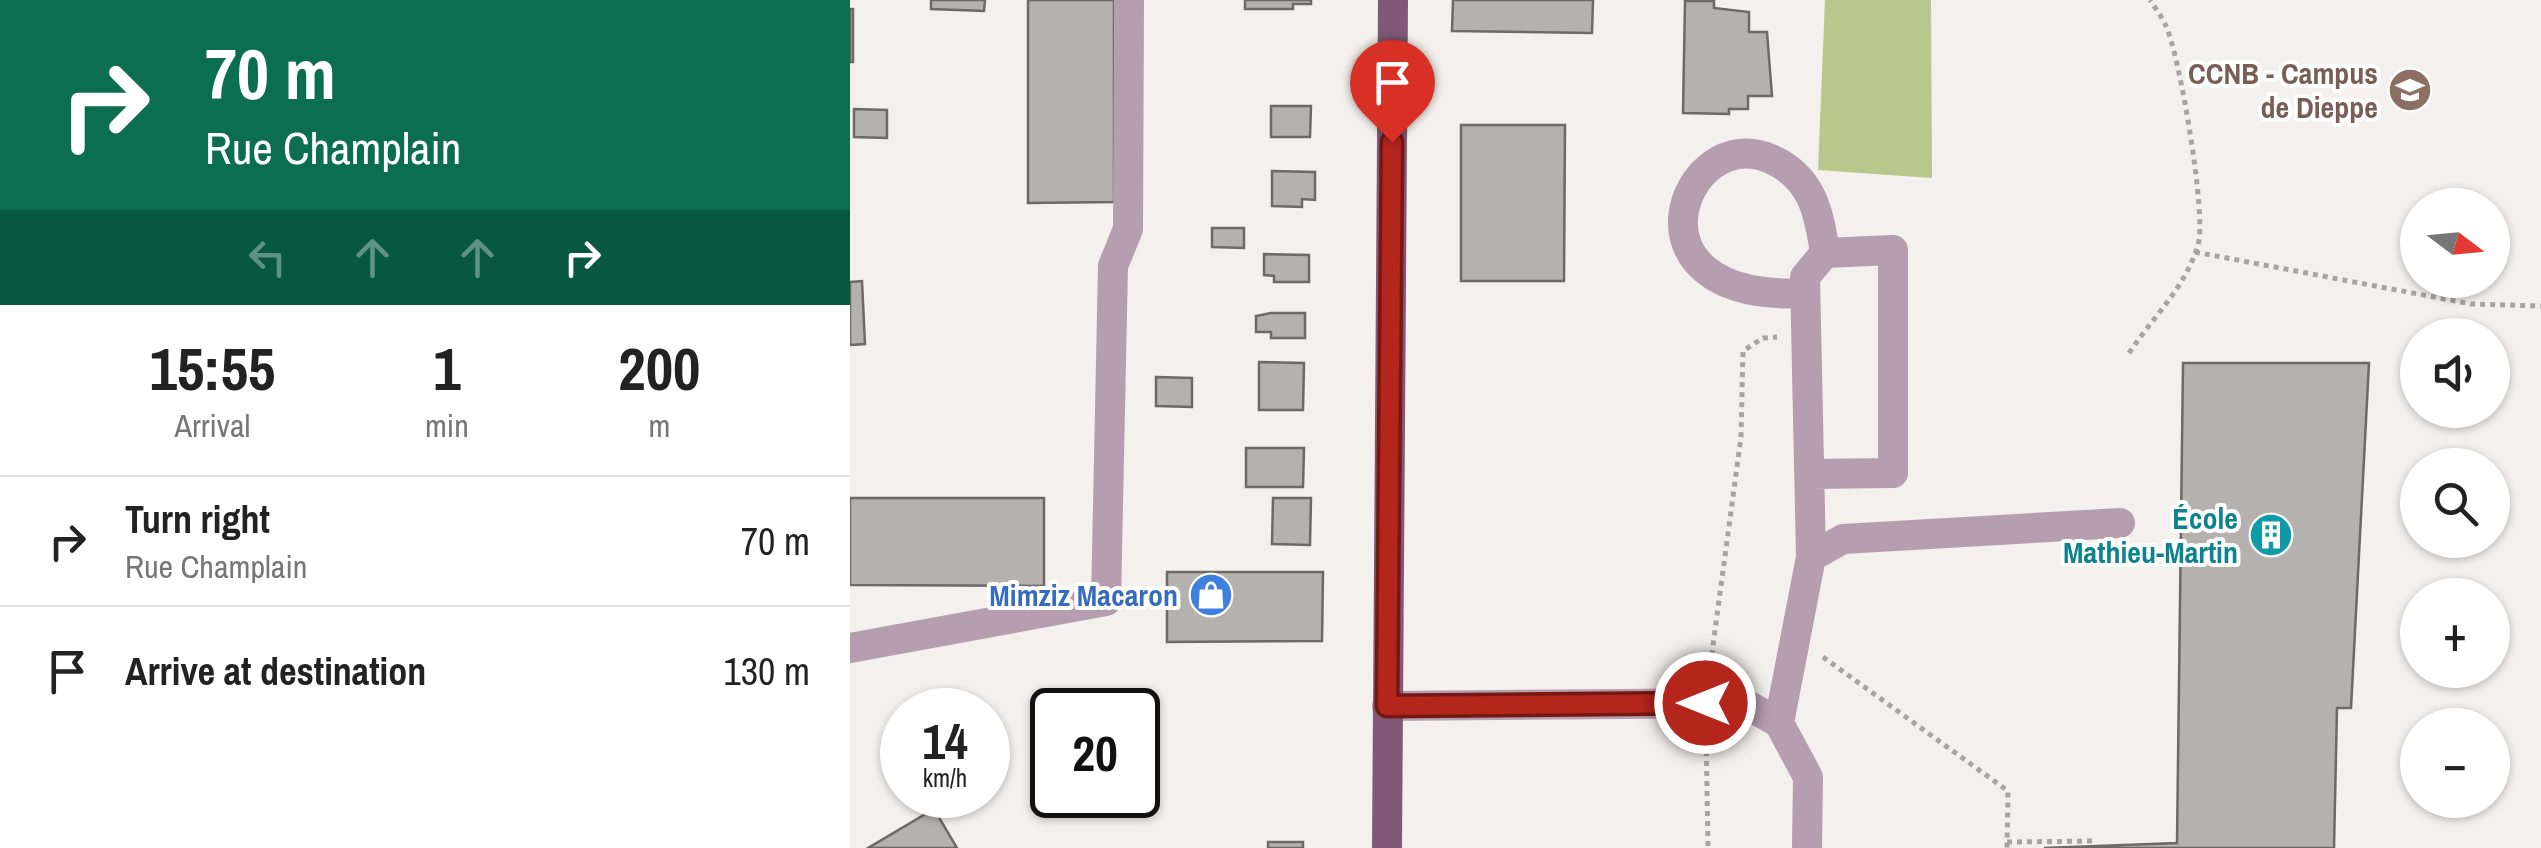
<!DOCTYPE html>
<meta charset="utf-8">
<style>
:root{--surface:#fff;--page:#f6f6f6;--text:#222;--muted:#767676;--line:#e0e0e0}
body{margin:0;font-family:"Archivo Narrow",sans-serif;background:var(--page);color:var(--text);height:100vh;display:flex;flex-direction:column;font-size:38px;white-space:nowrap}
*{box-sizing:border-box;margin:0}
p{font-size:32px;color:var(--muted)}
.icon{flex:none;width:55px;height:55px;fill:none;stroke:currentColor;stroke-width:2;stroke-linecap:round;stroke-linejoin:round}
.map{position:relative;flex:1;overflow:hidden}
.sheet{display:flex;flex-direction:column;background:var(--surface);width:850px}
.sheet>*{flex:none}
.banner{background:#0b6e4f;color:#fff;overflow:hidden}
.needle{width:65px;rotate:106deg}
.buttons{position:absolute;left:1550px;top:188px;display:grid;gap:20px}
.buttons a{display:grid;place-items:center;width:110px;height:110px;border-radius:50%;background:var(--surface);box-shadow:0 2px 8px #0004;font-size:50px}
.speed{position:absolute;left:30px;top:688px;display:flex;gap:20px;font-size:50px;font-weight:700;text-align:center}
.speed>*{display:grid;place-content:center;width:130px;height:130px;border-radius:50%;background:var(--surface);box-shadow:0 2px 8px #0004;line-height:1}
.speed small{font-size:25px;font-weight:400}
.speed .limit{border:5px solid #111;border-radius:15px;background:#fff;color:#111}
.pin{position:absolute;display:grid;place-items:center;width:85px;height:85px;color:#fff;margin:-102px -42px;border-radius:50% 50% 50% 0;rotate:-45deg;box-shadow:0 0 10px #0007}
.pin .icon{rotate:45deg}
.me{position:absolute;width:110px;margin:-55px;rotate:270deg;stroke-linejoin:round;filter:drop-shadow(0 0 8px #0008)}
.turn{display:flex;align-items:center;gap:35px;height:210px;padding:0 40px;font-size:45px}
.turn .icon{width:130px;height:130px;stroke-width:2.5}
.turn b{display:block;font-size:70px;line-height:85px}
.lanes{display:flex;align-items:center;height:95px;padding:0 40px;background:#0003;justify-content:center;gap:50px;direction:ltr}
.lanes .off{opacity:.35}
.eta{display:flex;justify-content:space-evenly;align-items:center;height:170px;text-align:center}
.eta b{font-size:60px;font-weight:700;line-height:70px}
ul{padding:0;list-style:none}
li{display:flex;align-items:center;gap:30px;height:130px;padding:0 40px;border-top:2px solid var(--line)}
li div{flex:1}
li b{display:block;font-size:38px}
li em{font-style:normal}
main{display:flex;flex:1;min-height:0}
.map>svg:first-child{display:block}
.green{fill:#b8c78b}
.building{fill:#b4b1ae;stroke:#6c6967;stroke-width:2.5}
.lines{fill:none;stroke-linecap:round;stroke-linejoin:round}
.path{stroke:#a8a4a2;stroke-width:5;stroke-dasharray:5 5;stroke-linecap:butt}
.minor{stroke:#b59eaf;stroke-width:30}
.major{stroke:#815877;stroke-width:30}
.route-casing{stroke:#751812;stroke-width:25}
.route{stroke:#b4251c;stroke-width:18}
.labels{text-anchor:middle;dominant-baseline:central;stroke-width:8;stroke-linejoin:round;paint-order:stroke}
.education-label{font-size:30px;font-weight:bold;fill:#785e54;stroke:#fffefe;text-anchor:end}
.culture-label{font-size:30px;font-weight:bold;fill:#0d838f;stroke:#fffefe;text-anchor:end}
.shop-label{font-size:30px;font-weight:bold;fill:#366cbe;stroke:#fffefe;text-anchor:end}
</style>
<main>
<section class="sheet">
<div class="banner">
<div class="turn"><svg class="icon" aria-label="right" viewBox="0 0 24 24"><path d="M7 20v-9h11M14 6l5 5-5 5"/></svg><div><b>70 m</b>Rue Champlain</div></div>
<div class="lanes"><svg class="icon off" aria-label="left" viewBox="0 0 24 24"><path d="M17 20v-9H6M10 6l-5 5 5 5"/></svg><svg class="icon off" aria-label="ahead" viewBox="0 0 24 24"><path d="M12 20V5M6 11l6-6 6 6"/></svg><svg class="icon off" aria-label="ahead" viewBox="0 0 24 24"><path d="M12 20V5M6 11l6-6 6 6"/></svg><svg class="icon" aria-label="right" viewBox="0 0 24 24"><path d="M7 20v-9h11M14 6l5 5-5 5"/></svg></div>
</div>
<div class="eta">
<div><b>15:55</b><p>Arrival</p></div>
<div><b>1</b><p>min</p></div>
<div><b>200</b><p>m</p></div>
</div>
<ul>
<li><svg class="icon" aria-label="right" viewBox="0 0 24 24"><path d="M7 20v-9h11M14 6l5 5-5 5"/></svg><div><b>Turn right</b><p>Rue Champlain</p></div><em>70 m</em></li>
<li><svg class="icon" aria-label="arrive" viewBox="0 0 24 24"><path d="M6 21V4h12l-3 4 3 4H6"/></svg><div><b>Arrive at destination</b></div><em>130 m</em></li>
</ul>
</section>
<div class="map">
<svg width="1691" height="848" viewBox="0 0 1691 848">
<rect width="100%" height="100%" fill="#f4f0ed"/>
<!-- green -->
<path class="green" d="M975,0H1081L1082,178L968,170Z"/>
<!-- building -->
<path class="building" d="M81,0H135L134,11L81,9Z
M178,0H264V202L178,203Z
M395,0H461V4H443V9H395Z
M603,0H743L742,33L602,31Z
M835,1H864V8L899,12V32H917L922,96H898V109H879V114L833,113Z
M0,9H3V62H0Z
M421,106H461L460,137H421Z
M4,109L37,110V138L4,137Z
M611,125H715L714,281H611Z
M422,171L465,172V200L452,199V207L422,206Z
M362,228H394V248L362,247Z
M414,254L459,255V282H424V276L414,275Z
M12,281L15,344L0,345V282Z
M421,313H455V338H421V332H406V316Z
M409,362L454,363L453,410H409Z
M1333,363H1519L1501,708H1487L1484,848H1194L1327,843Z
M306,377L342,378V407L306,406Z
M396,448H454L453,487H396Z
M0,498H194V586L0,585Z
M423,498H461L460,545L422,544Z
M317,572H473L472,641L317,642Z
M84,809L107,848H18Z
M418,842H453V848H418Z"/>
<g class="lines">
<!-- path -->
<path class="path" d="M1345,252L1621,304L1691,306
M1279,353C1303,317 1335,288 1348,245C1357,216 1330,57 1316,26C1312,17 1306,9 1300,0
M973,657L1158,791L1157,848
M859,675L891,437L893,351L913,338L927,337
M856,731L858,848
M1157,842L1246,841"/>
<!-- minor -->
<path class="minor" d="M955,293C764,303 833,120 921,159C962,177 969,212 975,253
M961,557L993,539L1270,523
M0,648L256,601L263,266L278,229L279,0
M537,706L894,703L929,723L958,777L957,848
M929,723L961,557L955,277L975,253L1043,250V473L960,474"/>
<!-- major -->
<path class="major" d="M537,848L543,0"/>
</g>
<g class="lines">
<!-- route casing -->
<g class="route-casing">
<path id="route" d="M542,142L537,706L855,703"/>
</g>
<!-- route -->
<use href="#route" class="route"/>
</g>
<!-- icons -->
<defs>
<g id="university-disc" transform="scale(2.25)"><circle r="9.5" fill="#8d6e63" stroke="#fffefe"/><path d="M0-5L7-2L0 1L-7-2ZM-4 1L0 2.5L4 1V4Q0 6-4 4Z" fill="#fff"/></g>
<g id="building-disc" transform="scale(2.25)"><circle r="9.5" fill="#0f9aa8" stroke="#fffefe"/><path d="M-4-6H4V6H1V3H-1V6H-4ZM-2.5-4.3h1.7v1.8h-1.7ZM.8-4.3h1.7v1.8H.8ZM-2.5-1h1.7V.8h-1.7ZM.8-1h1.7V.8H.8Z" fill="#fff"/></g>
<g id="shop-disc" transform="scale(2.25)"><circle r="9.5" fill="#3f7fe0" stroke="#fffefe"/><path d="M-5-2.5h2.3a2.7 3.5 0 0 1 5.4 0H5L5.5 6h-11ZM-1.5-2.5h3a1.5 2.3 0 0 0-3 0Z" fill="#fff"/></g>
</defs>
<g fill-rule="evenodd">
<use href="#university-disc" x="1560" y="90"/>
<use href="#building-disc" x="1421" y="535"/>
<use href="#shop-disc" x="361" y="595"/>
</g>
<g class="labels">
<!-- education labels -->
<g class="education-label">
<text x="1528" y="73">CCNB - Campus<tspan x="1528" dy="34">de Dieppe</tspan></text>
</g>
<!-- culture labels -->
<g class="culture-label">
<text x="1388" y="518">École<tspan x="1388" dy="34">Mathieu-Martin</tspan></text>
</g>
<!-- shop labels -->
<g class="shop-label">
<text x="328" y="595">Mimziz Macaron</text>
</g>
</g>
</svg>
<div class="buttons">
<a><svg class="needle" viewBox="-14 -14 28 28"><path d="M0-13l5 13h-10z" fill="#e53935"/><path d="M0 13l5-13h-10z" fill="#767676"/></svg></a>
<a><svg class="icon" aria-label="sound" viewBox="0 0 24 24"><path d="M4 9h4l5-4v14l-5-4H4zM17 9q2 3 0 6"/></svg></a>
<a><svg class="icon" aria-label="search" viewBox="0 0 24 24"><circle cx="10" cy="10" r="6"/><path d="M15 15l6 6"/></svg></a>
<a>+</a>
<a>−</a>
</div>
<div class="speed"><div>14<small>km/h</small></div><div class="limit">20</div></div>
<div class="pin" style="left:542px;top:142px;background:#d93025"><svg class="icon" aria-label="arrive" viewBox="0 0 24 24"><path d="M6 21V4h12l-3 4 3 4H6"/></svg></div>
<svg class="me" style="left:855px;top:703px" viewBox="-20 -20 40 40"><circle r="17" fill="#b4251c" stroke="#fff" stroke-width="3"/><path d="M0-11L8 9 0 5-8 9z" fill="#fff"/></svg>
</div>
</main>
